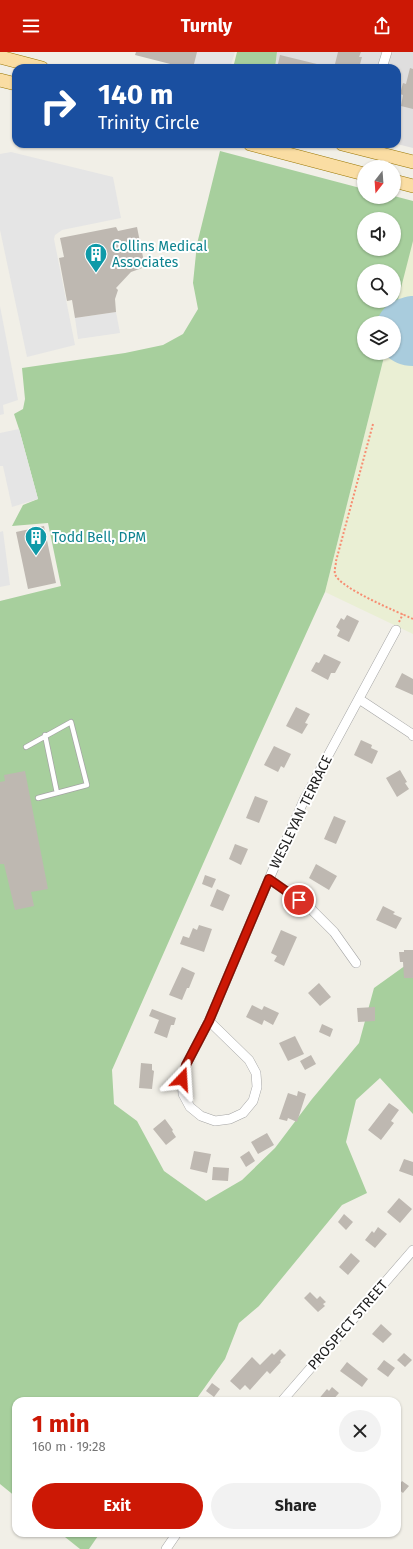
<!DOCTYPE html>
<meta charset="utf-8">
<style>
:root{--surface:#fff;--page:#f2f2f2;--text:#222;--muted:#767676;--accent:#cc1805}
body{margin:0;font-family:"Fira Sans",sans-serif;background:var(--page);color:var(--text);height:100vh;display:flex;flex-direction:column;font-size:15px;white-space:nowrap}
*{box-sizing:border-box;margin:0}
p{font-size:13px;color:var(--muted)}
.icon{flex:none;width:22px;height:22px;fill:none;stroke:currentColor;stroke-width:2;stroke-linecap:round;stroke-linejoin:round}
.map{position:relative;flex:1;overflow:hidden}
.sheet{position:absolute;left:12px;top:1345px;width:389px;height:140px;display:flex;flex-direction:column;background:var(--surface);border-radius:12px;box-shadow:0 1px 3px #0004}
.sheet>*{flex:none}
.top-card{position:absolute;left:12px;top:12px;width:389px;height:84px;border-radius:12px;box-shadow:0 1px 3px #0004;background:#1a4fa0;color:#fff;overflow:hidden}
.needle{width:26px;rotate:197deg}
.buttons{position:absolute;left:357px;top:108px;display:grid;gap:8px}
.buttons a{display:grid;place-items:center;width:44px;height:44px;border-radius:50%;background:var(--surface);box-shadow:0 1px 3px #0004;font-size:20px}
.pin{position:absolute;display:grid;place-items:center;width:34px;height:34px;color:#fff;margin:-17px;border:2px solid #fff;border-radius:50%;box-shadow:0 1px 4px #0007}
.me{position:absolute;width:44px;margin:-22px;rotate:20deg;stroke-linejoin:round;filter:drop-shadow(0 0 3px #0008)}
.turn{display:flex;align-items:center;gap:14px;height:84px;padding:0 20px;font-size:18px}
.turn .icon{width:52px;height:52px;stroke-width:2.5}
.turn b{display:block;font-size:28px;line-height:34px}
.round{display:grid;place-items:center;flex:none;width:42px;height:42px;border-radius:21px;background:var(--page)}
.head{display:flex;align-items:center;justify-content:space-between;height:68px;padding:0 20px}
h1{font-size:24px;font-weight:700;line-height:30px;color:var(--accent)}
.cta{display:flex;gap:8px;margin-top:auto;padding:8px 20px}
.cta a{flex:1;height:46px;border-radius:24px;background:var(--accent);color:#fff;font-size:16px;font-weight:700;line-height:46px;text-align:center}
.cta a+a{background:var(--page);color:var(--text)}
header{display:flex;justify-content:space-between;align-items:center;height:52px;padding:0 20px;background:var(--accent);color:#fff;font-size:18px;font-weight:700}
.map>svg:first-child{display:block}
.residential{fill:#dfdede}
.farmland{fill:#eaefd4}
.forest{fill:#a7cf9d;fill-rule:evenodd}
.parking{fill:#e5e5e5}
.water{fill:#a9ccdd}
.building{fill:#beb8b1}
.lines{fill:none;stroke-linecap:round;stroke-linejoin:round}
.service-casing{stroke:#a5a5a5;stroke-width:6}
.minor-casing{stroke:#a5a5a5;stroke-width:10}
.primary-casing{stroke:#9a7704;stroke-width:14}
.path{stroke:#f78d72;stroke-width:2;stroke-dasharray:2 2;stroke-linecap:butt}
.service{stroke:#fff;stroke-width:4.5}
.minor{stroke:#fff;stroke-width:9}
.primary{stroke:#fadda3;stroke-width:13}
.route-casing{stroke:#851003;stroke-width:10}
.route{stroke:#cc1805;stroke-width:7}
.labels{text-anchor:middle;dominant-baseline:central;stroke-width:4;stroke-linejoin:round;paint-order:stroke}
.culture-label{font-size:14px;fill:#0d838f;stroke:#fff;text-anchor:start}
.street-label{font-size:14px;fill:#212121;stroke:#fff}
</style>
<header><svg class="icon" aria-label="menu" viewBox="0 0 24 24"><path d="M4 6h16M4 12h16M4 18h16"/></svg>Turnly<svg class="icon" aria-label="share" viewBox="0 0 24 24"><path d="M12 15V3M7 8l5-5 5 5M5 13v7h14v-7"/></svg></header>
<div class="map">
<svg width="413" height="1497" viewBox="0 0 413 1497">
<rect width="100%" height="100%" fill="#f1efe7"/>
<!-- residential -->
<path class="residential" d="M277,0H413V96L397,92V16H275Z"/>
<!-- farmland -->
<path class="farmland" d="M413,186V582L325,540L385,301H394V271H392Z"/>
<!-- forest -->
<path class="forest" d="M237,0H277L275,16H233Z
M220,99L364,137V145L394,144L413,149V189L392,271H364V301H385L325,540L256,692L112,1018L114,1052L137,1069L164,1119L206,1149L242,1128L275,1096L312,1047L359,991L374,936L413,908V1062L380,1026L356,1048L346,1090L367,1141L342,1153L259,1254L239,1271L225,1307L195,1349H16V1445L0,1432V549L61,534L48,471L12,474L23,453L38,447L19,377L14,362L23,357L25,347L22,316L125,301L163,293L183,282L198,257L193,231L197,192ZM364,167H394V197H364ZM364,219H394V249H364Z
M60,1481H100L89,1497H80Z"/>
<!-- parking -->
<path class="parking" d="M195,0H235L230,16H206L192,12Z
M11,100L113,125L121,166L62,178L55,183L54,187L75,293L27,305L0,178V102Z
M0,254L18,348L3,353L4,362L0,363Z
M116,260L120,281L78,287L75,266Z
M19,377L38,447L12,455L3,414H0V381Z
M3,479L10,533L0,535V480Z"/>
<!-- water -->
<path class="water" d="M411,244H413V314C401,314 393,310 384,302L383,301H394V271H376C382,254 393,247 411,244Z"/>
<!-- building -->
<path class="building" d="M136,0H197L193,16H186L135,3Z
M338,0H361L359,5H362L359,16H334Z
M280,3L321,13L320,16H277Z
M410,16L413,17V57L401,54L403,43L400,42L403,31L406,32Z
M116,175L118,179L137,175L145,215L131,220L116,236L118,238L115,247L116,260L75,266L72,248L67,249L59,206L64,205L60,186Z
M44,474L56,531L28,537L16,480Z
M347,563L359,569L349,590L337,584L340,578L336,575L341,566L344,568Z
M324,602L341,610L335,621H331L328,628L311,619L316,610L319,611Z
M402,621L413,627V643L395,635Z
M296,655L310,662L305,671L308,672L302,682L286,674Z
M361,688L372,693L371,696L378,699L372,712L354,703Z
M274,694L291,702L284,716L281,714L278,720L264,713Z
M400,718L407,730L405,731L409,737L397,745L386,726Z
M25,719L48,837L31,840L34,854L15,858L4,812H0V730L5,729L4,723Z
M255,744L268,749L259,771L246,766Z
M334,764L346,769L336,792L324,787Z
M235,792L248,797L241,813L229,807Z
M316,812L337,824L329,838L309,826Z
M205,823L216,827L212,836L202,832Z
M217,837L230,843L223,859L210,854Z
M383,854L395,860L393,862L402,866L396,877L376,868Z
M199,873L212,877L204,900L180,892L183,884L189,886L193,876L197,878Z
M281,878L297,885L284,914L274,909L277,904L271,901Z
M404,898H413V926H404L403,910H400L399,900H404Z
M182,915L195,921L189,936H187L182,948L169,943Z
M319,931L331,945L320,954L308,941Z
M252,953L262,958L264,954L279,961L273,973L264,968L262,973L246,965Z
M375,955V969L358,970L357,956Z
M152,957L176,966L174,973H171L167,986L154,981L159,968L149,964Z
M322,972L333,977L330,985L319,980Z
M295,984L304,1002L288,1009L279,991Z
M311,1003L316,1012L305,1018L300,1009Z
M141,1011L152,1012V1018L154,1019L152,1037L139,1036Z
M298,1039L306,1042L297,1070L288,1066L287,1069L279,1067L288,1041L297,1044Z
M389,1051L399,1058L391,1069L394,1071L381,1088L368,1078Z
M165,1067L173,1078L172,1079L176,1085L166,1093L153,1077Z
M267,1081L274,1093L258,1102L251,1090Z
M194,1099L211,1102L207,1121L190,1117Z
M249,1099L255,1109L246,1115L240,1105Z
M404,1107L413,1110V1124L399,1119Z
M213,1115L229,1116L228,1129L212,1128Z
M399,1146L412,1157L400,1171L387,1160Z
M344,1162L353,1170L346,1178L338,1170Z
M378,1175L387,1182L375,1196L365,1188L372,1179L374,1181Z
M351,1201L360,1209L348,1223L339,1215Z
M310,1240L317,1247L320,1244L326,1250L323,1252L325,1254L318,1260L304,1246Z
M381,1272L392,1282L383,1291L372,1282Z
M280,1297L286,1303L280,1309L281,1310L270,1322L267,1319L250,1338L245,1333L240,1338L230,1329L252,1305L260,1313L272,1301L274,1303Z
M404,1301L412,1308L405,1315L397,1308Z
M384,1308L395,1316L388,1325L377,1317Z
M347,1310L368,1327L362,1335L340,1319Z
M212,1331L220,1337L214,1345L206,1339Z
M332,1335L339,1341L332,1349H317L327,1337L329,1339Z
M402,1429L409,1434L403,1441L397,1436Z"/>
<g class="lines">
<!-- service casing -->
<g class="service-casing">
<path id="service" d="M45,683L57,741
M26,695L71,670L87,733L38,746"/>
</g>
<!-- minor casing -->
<g class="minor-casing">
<path id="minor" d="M382,16L387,0
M359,647L412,682L413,684
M269,827L309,855L334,880L356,911
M209,969L249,1008L256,1021L257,1035L253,1049L243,1061L230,1067L215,1069L201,1064L190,1055L183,1042L182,1027L186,1013L209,969L269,827L304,748L396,578
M282,1349L413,1198
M166,1497L177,1481"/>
</g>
<!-- primary casing -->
<g class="primary-casing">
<path id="primary" d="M0,5L42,16
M0,28L16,32
M250,92L364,122
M342,92L413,110
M394,129L413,134"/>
</g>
<!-- path -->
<path class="path" d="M373,372L336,509C336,513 334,518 335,522C339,536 398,560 413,567
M399,570L403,562"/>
<!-- service -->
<use href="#service" class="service"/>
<!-- minor -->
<use href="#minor" class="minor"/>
<!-- primary -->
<use href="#primary" class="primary"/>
</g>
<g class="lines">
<!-- route casing -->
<g class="route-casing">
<path id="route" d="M182,1027L186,1013L209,969L269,827L299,848"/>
</g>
<!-- route -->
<use href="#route" class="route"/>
</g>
<!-- icons -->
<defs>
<g id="building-pin" transform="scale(1.15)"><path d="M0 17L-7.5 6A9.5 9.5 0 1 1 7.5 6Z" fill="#0f9aa8" stroke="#fff"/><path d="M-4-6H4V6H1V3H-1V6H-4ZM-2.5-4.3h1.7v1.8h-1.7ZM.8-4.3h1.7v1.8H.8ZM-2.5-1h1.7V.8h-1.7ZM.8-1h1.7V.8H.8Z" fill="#fff"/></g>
</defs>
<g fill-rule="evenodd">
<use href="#building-pin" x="96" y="202"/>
<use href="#building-pin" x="36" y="485"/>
</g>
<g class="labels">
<!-- culture labels -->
<g class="culture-label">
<text x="112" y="194">Collins Medical<tspan x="112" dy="16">Associates</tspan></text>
<text x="52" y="485">Todd Bell, DPM</text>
</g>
<!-- street labels -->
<g class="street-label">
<text transform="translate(301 760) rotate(-64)">WESLEYAN TERRACE</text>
<text transform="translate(348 1273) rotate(-49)">PROSPECT STREET</text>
</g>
</g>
</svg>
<div class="buttons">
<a><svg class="needle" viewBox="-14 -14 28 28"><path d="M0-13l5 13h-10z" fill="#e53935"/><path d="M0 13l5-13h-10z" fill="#767676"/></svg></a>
<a><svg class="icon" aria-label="sound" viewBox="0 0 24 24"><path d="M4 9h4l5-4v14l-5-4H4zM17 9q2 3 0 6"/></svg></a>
<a><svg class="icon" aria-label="search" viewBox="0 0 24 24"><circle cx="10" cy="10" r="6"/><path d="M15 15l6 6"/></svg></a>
<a><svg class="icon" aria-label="layers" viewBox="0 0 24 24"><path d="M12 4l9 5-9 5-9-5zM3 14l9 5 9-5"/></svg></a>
</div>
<div class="pin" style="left:299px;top:848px;background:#d93025"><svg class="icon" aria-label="arrive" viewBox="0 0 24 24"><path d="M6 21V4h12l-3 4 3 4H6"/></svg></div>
<svg class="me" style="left:182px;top:1027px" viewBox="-20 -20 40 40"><path d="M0-17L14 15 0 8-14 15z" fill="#cc1805" stroke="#fff" stroke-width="4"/></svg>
<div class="top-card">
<div class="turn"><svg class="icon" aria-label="right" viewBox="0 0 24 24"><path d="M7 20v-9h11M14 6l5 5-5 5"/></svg><div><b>140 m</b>Trinity Circle</div></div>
</div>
<section class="sheet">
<div class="head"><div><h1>1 min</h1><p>160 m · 19:28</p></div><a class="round"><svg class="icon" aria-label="close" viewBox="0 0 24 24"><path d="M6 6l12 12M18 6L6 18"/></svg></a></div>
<div class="cta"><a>Exit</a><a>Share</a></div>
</section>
</div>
